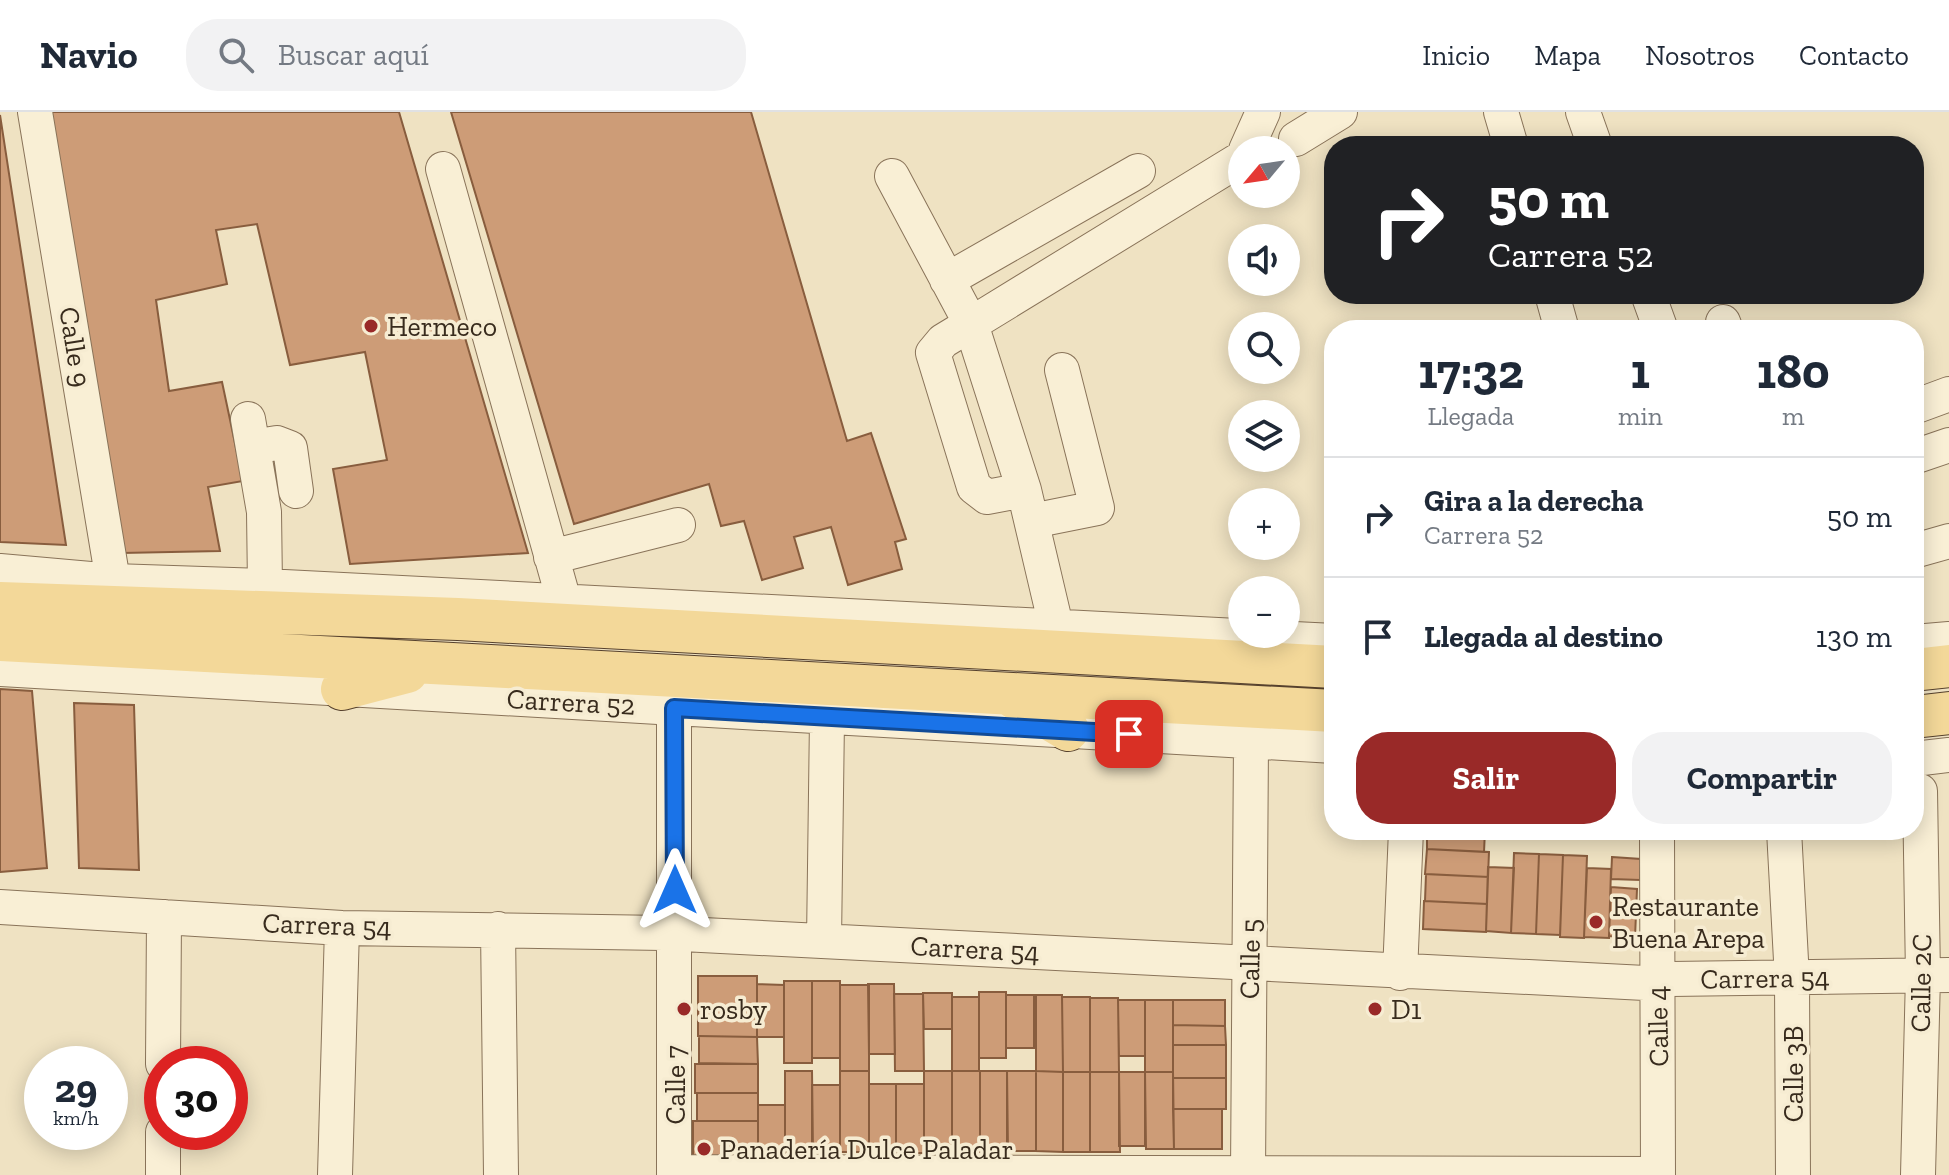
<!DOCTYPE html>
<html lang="es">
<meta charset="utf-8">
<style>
:root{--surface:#fff;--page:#f2f2f3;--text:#1f2937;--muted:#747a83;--line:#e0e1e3;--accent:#992928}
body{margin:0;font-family:"Zilla Slab",serif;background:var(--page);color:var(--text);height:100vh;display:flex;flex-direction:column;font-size:30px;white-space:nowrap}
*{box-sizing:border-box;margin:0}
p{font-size:26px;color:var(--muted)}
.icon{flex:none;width:44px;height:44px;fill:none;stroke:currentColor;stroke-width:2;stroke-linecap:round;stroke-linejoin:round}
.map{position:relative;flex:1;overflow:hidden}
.sheet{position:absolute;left:1324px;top:208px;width:600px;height:520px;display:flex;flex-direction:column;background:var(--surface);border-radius:32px;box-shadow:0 4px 20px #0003}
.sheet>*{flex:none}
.banner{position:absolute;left:1324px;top:24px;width:600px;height:168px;border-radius:32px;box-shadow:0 4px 20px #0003;background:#202124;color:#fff;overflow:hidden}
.needle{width:52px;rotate:241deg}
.tools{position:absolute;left:1228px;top:24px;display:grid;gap:16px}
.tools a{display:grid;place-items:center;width:72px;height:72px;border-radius:50%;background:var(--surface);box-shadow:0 4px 20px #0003;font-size:40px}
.speed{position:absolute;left:24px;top:934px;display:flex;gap:16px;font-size:40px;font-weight:700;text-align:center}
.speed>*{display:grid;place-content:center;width:104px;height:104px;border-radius:50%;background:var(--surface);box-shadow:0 4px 20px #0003;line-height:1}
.speed small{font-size:20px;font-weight:400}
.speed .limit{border:12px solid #d22;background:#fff;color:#111}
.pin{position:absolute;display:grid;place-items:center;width:68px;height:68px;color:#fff;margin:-34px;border-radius:16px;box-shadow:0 4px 12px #0006}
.me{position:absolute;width:88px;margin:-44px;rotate:0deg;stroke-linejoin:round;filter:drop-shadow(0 0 6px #0008)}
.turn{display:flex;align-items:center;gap:28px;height:168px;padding:0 32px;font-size:36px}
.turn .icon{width:104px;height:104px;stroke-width:2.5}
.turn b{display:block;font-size:56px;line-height:68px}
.eta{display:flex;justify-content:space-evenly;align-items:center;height:136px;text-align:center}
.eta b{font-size:48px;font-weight:700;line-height:56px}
.cta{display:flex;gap:16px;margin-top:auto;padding:16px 32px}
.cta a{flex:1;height:92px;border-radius:32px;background:var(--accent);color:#fff;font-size:32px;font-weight:700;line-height:92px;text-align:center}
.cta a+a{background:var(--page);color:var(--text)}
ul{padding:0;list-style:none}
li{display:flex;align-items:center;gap:24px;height:120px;padding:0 32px;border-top:2px solid var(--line)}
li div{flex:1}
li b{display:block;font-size:30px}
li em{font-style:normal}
header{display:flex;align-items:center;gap:48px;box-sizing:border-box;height:112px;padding:0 40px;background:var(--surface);border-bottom:2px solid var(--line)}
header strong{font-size:38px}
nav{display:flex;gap:44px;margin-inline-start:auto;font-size:28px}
.search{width:560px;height:72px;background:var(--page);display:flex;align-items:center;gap:20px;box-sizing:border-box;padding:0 28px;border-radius:32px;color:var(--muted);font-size:30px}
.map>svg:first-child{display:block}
.building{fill:#cd9c77;stroke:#885d3e;stroke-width:2}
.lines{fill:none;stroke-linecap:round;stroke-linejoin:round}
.minor-casing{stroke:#897359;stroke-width:36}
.major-casing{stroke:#56412d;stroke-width:44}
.minor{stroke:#f9efd5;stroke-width:34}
.major{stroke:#f3d899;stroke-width:42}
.route-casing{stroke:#114b97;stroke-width:20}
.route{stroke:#1a73e8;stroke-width:14}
.poi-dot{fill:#992928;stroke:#f6ecd2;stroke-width:3}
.labels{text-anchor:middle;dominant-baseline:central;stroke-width:7;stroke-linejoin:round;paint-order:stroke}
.poi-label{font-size:28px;fill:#382b1d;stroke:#f6ecd2;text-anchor:start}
.street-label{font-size:28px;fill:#382b1d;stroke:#f6ecd2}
</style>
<header>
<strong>Navio</strong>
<div class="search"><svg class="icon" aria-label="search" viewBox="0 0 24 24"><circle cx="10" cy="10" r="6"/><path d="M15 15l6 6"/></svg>Buscar aquí</div>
<nav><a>Inicio</a><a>Mapa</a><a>Nosotros</a><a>Contacto</a></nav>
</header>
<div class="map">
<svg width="1949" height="1063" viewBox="0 0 1949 1063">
<rect width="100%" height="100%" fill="#efe2c2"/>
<!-- building -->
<path class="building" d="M51,0H399L528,441L350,452L333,357L387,348L365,240L290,253L257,112L216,118L227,172L156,188L169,279L222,270L243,369L208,375L220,439L122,441Z
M451,0H751L847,329L871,321L906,427L895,430L902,457L848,473L831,415L794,425L803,456L762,468L744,409L721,414L709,372L574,412Z
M0,3L66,433L0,430Z
M0,577L32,579L47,756L0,760Z
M74,591L134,593L139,758L79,756Z
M1427,718H1485L1484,740L1427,737Z
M1427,737L1489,740L1488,765L1425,762Z
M1514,741L1539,742L1536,822L1511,821Z
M1539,742L1563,743L1560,823L1536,822Z
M1563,743L1587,744L1584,826L1560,825Z
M1612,745L1641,747L1640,768L1611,767Z
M1488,755L1514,756L1511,821L1486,819Z
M1587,756L1611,757L1609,826L1584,825Z
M1426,762L1488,765L1487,792L1425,789Z
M1611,775L1637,777L1635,826L1609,824Z
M1424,789L1487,792L1486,820L1423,817Z
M698,864H757V895H698Z
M784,869H812V951H784Z
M812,869H840V946H812Z
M757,872L784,873V925H757Z
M894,872L895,942H869L868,872Z
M840,873H869V959H840Z
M979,880H1006V946H979Z
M952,881V917H924L923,881Z
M894,882H923L924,959H895Z
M1006,883H1034V936H1006Z
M1036,883H1062L1063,960L1036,959Z
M952,885H979V959H952Z
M1062,885H1090V960H1063Z
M1090,886H1118L1119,960H1090Z
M1118,888H1145V944H1119Z
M1145,888H1173V960H1145Z
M1173,888H1225V914L1173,913Z
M698,895H757V925L698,924Z
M1173,913L1225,914L1226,933H1173Z
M699,924L757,925L758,952L699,951Z
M1173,933H1226V966H1173Z
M695,952H758V981H695Z
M785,959H812L813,1040H785Z
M840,959H869V1040H840Z
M924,959H952V1040H924Z
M952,959H980V1040H952Z
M980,959H1007L1008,1040H980Z
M1007,959H1036V1039H1007Z
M1036,959L1063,960V1040L1036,1039Z
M1063,960H1090V1040H1063Z
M1090,960H1119L1120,1040H1090Z
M1119,960H1145V1034H1119Z
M1145,960H1173L1174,1037H1146Z
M1173,966H1226V997H1173Z
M869,972H896V1040H869Z
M896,972H924V1041H896Z
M812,973H840V1036H812Z
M697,981H758V1009H697Z
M758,993H785V1041H758Z
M1173,997H1222V1037H1174Z
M693,1009H758V1045L693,1044Z"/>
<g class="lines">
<!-- minor casing -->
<g class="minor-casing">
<path id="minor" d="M35,0L113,469
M1501,0L1511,34
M1583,0L1595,34
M1296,27L1340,0
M1246,38L1263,0
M443,57L564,489
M892,64L971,212L943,229L933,241L974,375L987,385L1024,378
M947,168L1138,59
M1552,182L1562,218
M1648,182L1661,218
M1723,210L1726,218
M1914,295L1949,282
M248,307L264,400L265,474
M253,335L277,331L290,336L296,379
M1914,345L1949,333
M1032,409L1097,396L1062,258
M1914,439L1949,429
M551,445L678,413
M0,459L113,469L265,474L1334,529
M1056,514L1024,378L971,212L1242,46
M1914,530L1949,527
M0,557L1334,634
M1914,647L1949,643
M1657,718L1658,1063
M1784,718L1792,867L1793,1063
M0,795L342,816L663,821L1645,871L1671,867L1949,863
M498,817L501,1063
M824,829L827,607
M1400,861L1406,718
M163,952L164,805
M674,1060L1658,1062
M163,1063V1020
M335,1063L342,816
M674,1063V596
M1248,1063L1251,630
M1918,1063L1923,864L1920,679"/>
</g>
<!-- major casing -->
<g class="major-casing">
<path id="major" d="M0,491L458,507L1334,555
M0,528L1334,599
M1914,558L1949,554
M342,577L407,560
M1010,583L1068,618
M1914,605L1949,601"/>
</g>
<!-- minor -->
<use href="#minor" class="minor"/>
<!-- major -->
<use href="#major" class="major"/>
</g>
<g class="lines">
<!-- route casing -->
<g class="route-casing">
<path id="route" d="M675,778L674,596L1129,622"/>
</g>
<!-- route -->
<use href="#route" class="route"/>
</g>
<!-- markers -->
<g class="poi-dot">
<circle cx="371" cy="214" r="8"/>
<circle cx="1596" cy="810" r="8"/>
<circle cx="684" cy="897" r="8"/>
<circle cx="1375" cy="897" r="8"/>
<circle cx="704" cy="1037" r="8"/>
</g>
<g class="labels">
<!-- poi labels -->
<g class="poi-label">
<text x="387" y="214">Hermeco</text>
<text x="1612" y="794">Restaurante<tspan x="1612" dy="32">Buena Arepa</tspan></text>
<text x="700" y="897">rosby</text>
<text x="1391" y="897">D1</text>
<text x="720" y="1037">Panadería Dulce Paladar</text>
</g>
<!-- street labels -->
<g class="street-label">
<text transform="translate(75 235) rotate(81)">Calle 9</text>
<text transform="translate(571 590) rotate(3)">Carrera 52</text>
<text transform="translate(327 813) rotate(2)">Carrera 54</text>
<text transform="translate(975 837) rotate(3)">Carrera 54</text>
<text transform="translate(1250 847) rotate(-89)">Calle 5</text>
<text transform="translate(1765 866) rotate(-1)">Carrera 54</text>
<text transform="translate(1921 871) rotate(-89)">Calle 2C</text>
<text transform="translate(1658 914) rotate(-91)">Calle 4</text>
<text transform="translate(1793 962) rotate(-90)">Calle 3B</text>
<text transform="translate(675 973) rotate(-90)">Calle 7</text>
</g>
</g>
</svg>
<div class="tools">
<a><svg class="needle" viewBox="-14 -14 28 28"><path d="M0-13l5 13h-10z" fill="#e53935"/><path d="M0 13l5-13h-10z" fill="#747a83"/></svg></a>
<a><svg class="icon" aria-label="sound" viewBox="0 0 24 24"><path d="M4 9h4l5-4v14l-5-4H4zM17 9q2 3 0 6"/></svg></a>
<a><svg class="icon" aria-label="search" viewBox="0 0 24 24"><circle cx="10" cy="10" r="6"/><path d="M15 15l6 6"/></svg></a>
<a><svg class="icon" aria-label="layers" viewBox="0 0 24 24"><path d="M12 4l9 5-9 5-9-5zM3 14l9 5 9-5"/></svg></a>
<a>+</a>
<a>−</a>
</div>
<div class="speed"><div>29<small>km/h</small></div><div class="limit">30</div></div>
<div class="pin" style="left:1129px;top:622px;background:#d93025"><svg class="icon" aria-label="arrive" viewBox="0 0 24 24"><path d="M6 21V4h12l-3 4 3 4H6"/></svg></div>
<svg class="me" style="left:675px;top:778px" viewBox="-20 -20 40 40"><path d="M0-17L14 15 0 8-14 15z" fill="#1a73e8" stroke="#fff" stroke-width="4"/></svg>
<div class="banner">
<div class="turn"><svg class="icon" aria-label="right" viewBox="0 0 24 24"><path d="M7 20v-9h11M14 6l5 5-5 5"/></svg><div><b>50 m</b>Carrera 52</div></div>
</div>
<section class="sheet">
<div class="eta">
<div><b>17:32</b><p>Llegada</p></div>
<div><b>1</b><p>min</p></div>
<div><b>180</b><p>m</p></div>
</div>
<ul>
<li><svg class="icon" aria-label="right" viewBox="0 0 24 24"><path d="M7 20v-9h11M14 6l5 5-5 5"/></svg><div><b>Gira a la derecha</b><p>Carrera 52</p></div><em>50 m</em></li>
<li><svg class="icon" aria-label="arrive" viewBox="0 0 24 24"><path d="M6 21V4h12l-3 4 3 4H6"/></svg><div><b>Llegada al destino</b></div><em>130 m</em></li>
</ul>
<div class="cta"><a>Salir</a><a>Compartir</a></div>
</section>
</div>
